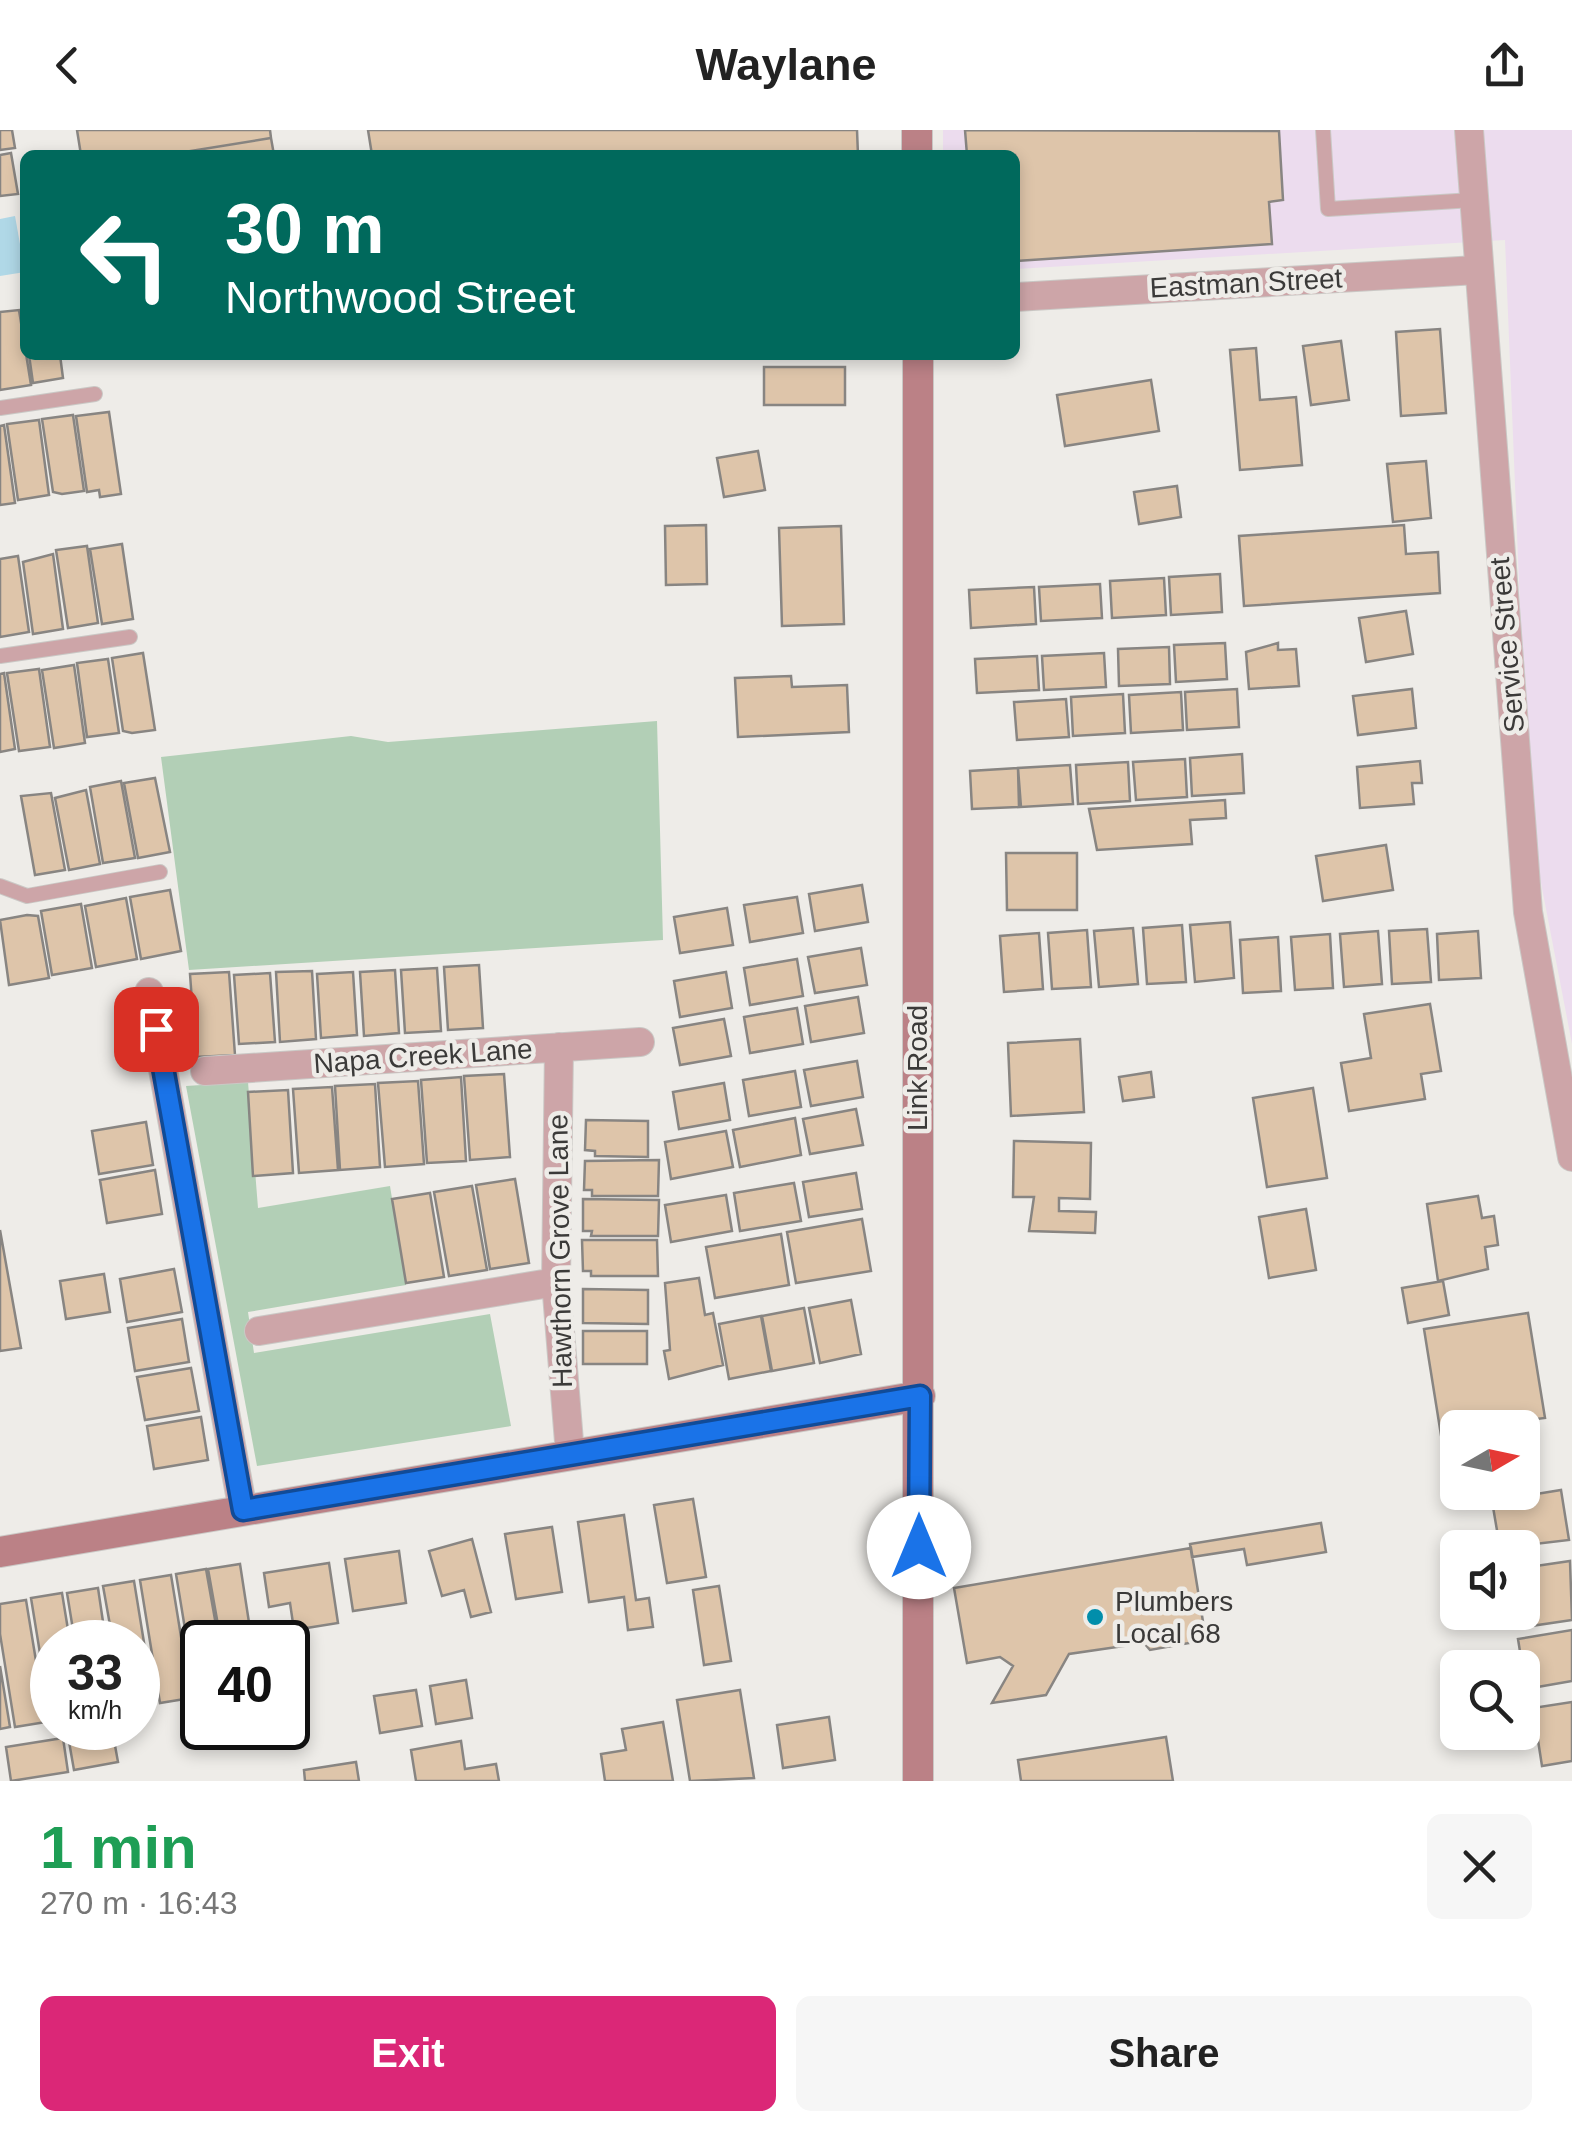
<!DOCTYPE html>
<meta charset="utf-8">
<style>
:root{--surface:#fff;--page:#f6f6f6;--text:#222;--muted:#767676;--accent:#db2777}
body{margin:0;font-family:Arial,sans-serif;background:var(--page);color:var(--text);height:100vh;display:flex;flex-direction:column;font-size:38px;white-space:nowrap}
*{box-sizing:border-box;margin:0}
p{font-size:32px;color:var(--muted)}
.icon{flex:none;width:55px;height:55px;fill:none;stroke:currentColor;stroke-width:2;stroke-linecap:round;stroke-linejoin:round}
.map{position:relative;height:1651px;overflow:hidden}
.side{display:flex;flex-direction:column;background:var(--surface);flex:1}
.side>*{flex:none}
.guide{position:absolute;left:20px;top:20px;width:1000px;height:210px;border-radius:15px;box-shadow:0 5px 15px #0003;background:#00695c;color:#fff;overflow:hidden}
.needle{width:65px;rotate:81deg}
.buttons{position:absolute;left:1440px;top:1280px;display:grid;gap:20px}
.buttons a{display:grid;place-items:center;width:100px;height:100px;border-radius:15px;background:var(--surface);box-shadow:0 5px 15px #0003;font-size:50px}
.speed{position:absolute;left:30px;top:1490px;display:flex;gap:20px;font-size:50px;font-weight:700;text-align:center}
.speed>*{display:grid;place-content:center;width:130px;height:130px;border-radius:50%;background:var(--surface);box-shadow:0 5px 15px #0003;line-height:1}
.speed small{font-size:25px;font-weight:400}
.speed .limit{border:5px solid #111;border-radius:15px;background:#fff;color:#111}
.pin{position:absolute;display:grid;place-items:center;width:85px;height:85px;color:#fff;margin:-42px;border-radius:20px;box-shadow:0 5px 15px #0006}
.me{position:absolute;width:110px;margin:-55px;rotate:0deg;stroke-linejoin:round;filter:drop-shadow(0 0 8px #0008)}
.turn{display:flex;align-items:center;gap:35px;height:210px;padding:0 40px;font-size:45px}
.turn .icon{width:130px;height:130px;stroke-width:2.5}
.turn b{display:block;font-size:70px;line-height:85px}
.round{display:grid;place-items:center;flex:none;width:105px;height:105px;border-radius:15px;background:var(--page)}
.overview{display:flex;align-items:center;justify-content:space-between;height:170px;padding:0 40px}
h1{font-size:60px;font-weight:700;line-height:75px;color:#1e9e55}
.button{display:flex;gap:20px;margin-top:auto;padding:20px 40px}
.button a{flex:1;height:115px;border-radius:15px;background:var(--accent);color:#fff;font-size:40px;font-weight:700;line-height:115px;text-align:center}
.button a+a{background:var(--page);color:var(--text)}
header{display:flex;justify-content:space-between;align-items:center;height:130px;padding:0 40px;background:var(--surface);font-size:45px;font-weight:700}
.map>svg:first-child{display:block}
.commercial{fill:#ecdcee}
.green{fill:#b2cfb6}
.water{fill:#b0d8e7}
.building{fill:#dec5aa;stroke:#888582;stroke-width:2.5}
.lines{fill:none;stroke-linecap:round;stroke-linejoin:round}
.lane-casing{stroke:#cac8c5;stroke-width:16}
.street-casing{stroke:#cac8c5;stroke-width:30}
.secondary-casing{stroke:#cac8c5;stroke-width:32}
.lane{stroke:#cda5a8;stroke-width:14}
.street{stroke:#cda5a8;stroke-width:28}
.secondary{stroke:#bb8186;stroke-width:30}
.route-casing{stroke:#114b97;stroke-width:25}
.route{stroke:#1a73e8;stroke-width:18}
.poi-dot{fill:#018eab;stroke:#eeece8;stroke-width:4}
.labels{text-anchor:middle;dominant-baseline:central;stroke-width:9;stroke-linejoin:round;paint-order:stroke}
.street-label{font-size:28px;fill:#3b3a39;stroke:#eeece8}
.poi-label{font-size:28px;fill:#3b3a39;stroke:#eeece8;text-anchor:start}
</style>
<header><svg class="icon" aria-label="back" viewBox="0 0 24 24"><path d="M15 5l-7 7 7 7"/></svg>Waylane<svg class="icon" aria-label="share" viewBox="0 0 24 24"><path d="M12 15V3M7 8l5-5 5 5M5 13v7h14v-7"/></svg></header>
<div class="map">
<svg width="1572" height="1651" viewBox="0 0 1572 1651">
<rect width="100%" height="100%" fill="#eeece8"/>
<!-- commercial -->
<path class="commercial" d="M943,0H1572V914L1537,732L1523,550L1505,110L1015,139V25H943Z"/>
<!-- green -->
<path class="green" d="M657,591L663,810L189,840L161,627L351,606L388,612Z
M248,952L258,1078L390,1056L406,1155L248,1182L254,1223L490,1184L511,1296L257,1336L186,956Z"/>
<!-- water -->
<path class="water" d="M15,86L25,142L0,146V89Z"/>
<!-- building -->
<path class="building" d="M0,0H12L15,18L0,20Z
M77,0H270L271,8L166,25H81Z
M368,0H857L858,25H372Z
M965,0L1279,1L1283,70L1269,72L1272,114L1015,131V25H967Z
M271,8L274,25H166Z
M11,23L18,64L0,66V25Z
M19,180L31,255L0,260V182Z
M1440,199L1446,283L1401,286L1396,202Z
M1341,211L1349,270L1311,275L1303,216Z
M1256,218L1260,270L1296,267L1302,335L1240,340L1230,220Z
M29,225H60L63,248L33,253Z
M764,237H845V275H764Z
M1151,250L1159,301L1065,316L1057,265Z
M109,282L121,364L100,367L99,360L87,362L76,286Z
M73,285L84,361L62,364L53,362L42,289Z
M39,290L49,365L18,370L7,294Z
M4,295L15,373L0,375V296Z
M758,321L765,360L724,367L717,328Z
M1426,331L1431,388L1393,392L1387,334Z
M1177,356L1181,387L1139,394L1134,362Z
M706,395L707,454L666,455L665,396Z
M1404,395L1406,424L1438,422L1440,463L1244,476L1239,406Z
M841,396L844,494L782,496L779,398Z
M122,414L133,489L102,494L90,419Z
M87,416L98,493L68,498L56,420Z
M53,424L63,499L33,504L23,432Z
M18,426L29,502L0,507V429Z
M1220,444L1222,482L1171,485L1169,447Z
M1164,448L1166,485L1112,488L1110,451Z
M1100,454L1102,488L1041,491L1039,457Z
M1034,457L1036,494L971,498L969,460Z
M1406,481L1413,524L1366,532L1359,488Z
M1225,513L1227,549L1176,552L1174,515Z
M1278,513V520L1296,519L1299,556L1249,559L1246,522Z
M1169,517L1170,554L1119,556L1118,519Z
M143,523L155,600L132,603L123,601L112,528Z
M1104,523L1106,557L1044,560L1042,526Z
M1037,526L1039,560L977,563L975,529Z
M108,529L119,603L87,607L77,533Z
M74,535L85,613L54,618L42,540Z
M39,539L50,617L19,621L7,543Z
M4,543L15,619L0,622V544Z
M791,546L792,557L847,555L849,602L738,607L735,548Z
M1237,559L1239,597L1187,600L1185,562Z
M1412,559L1416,598L1358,605L1353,566Z
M1181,562L1183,600L1131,603L1129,565Z
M1123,564L1125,603L1073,606L1071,567Z
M1066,569L1069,607L1017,610L1014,572Z
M1242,624L1244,663L1192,666L1190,628Z
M1185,629L1187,667L1136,670L1133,632Z
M1420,631L1422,653H1412L1414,674L1360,678L1357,637Z
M1128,632L1130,671L1078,674L1076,635Z
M1070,635L1073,674L1021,677L1018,638Z
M1018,638L1019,677L972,679L970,641Z
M155,648L170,722L138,728L124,653Z
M121,651L135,728L103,733L90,657Z
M86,660L100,734L69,740L55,668Z
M51,663L65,740L35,745L21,666Z
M1225,670L1226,688L1190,690L1192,714L1097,720L1089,679Z
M1386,715L1393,760L1323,771L1316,726Z
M1006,723H1077V780H1007Z
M862,755L868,792L815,801L809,764Z
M170,760L181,821L141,829L130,767Z
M797,767L803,803L750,812L744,775Z
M126,768L137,829L96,837L85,776Z
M81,774L92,838L52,845L41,781Z
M727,778L733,815L680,823L674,787Z
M27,785L38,786L49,848L9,855L0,790Z
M1230,792L1234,848L1195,852L1190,795Z
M1182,795L1186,852L1147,854L1143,798Z
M1133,798L1138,854L1099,857L1094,801Z
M1427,799L1431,852L1392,854L1389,801Z
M1087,800L1091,857L1052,859L1048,803Z
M1378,801L1382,854L1344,857L1340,804Z
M1478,801L1481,848L1439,850L1437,804Z
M1039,803L1043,859L1004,862L1000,806Z
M1330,804L1333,858L1295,860L1291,807Z
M1278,807L1281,861L1243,863L1240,810Z
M861,818L867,855L815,863L808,827Z
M797,829L803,866L750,875L744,838Z
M479,835L483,898L448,900L444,837Z
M437,838L441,901L405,903L401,840Z
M395,840L399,903L364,906L360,842Z
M312,841L316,909L280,912L276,842Z
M229,842L235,925L196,927L190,844Z
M353,842L357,905L321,908L317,844Z
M726,842L732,878L680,887L674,851Z
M270,843L275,912L239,914L234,845Z
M858,867L864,903L811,912L805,876Z
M1430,874L1441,941L1421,944L1425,969L1349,981L1341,933L1371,928L1364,884Z
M797,878L803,914L750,923L744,887Z
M724,889L731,926L680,935L673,898Z
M1080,909L1084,982L1011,986L1008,913Z
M857,931L863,967L811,976L804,940Z
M795,941L801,977L749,986L743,950Z
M1151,942L1154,967L1123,971L1119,947Z
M504,944L510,1027L470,1030L464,946Z
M461,947L466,1031L427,1033L421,950Z
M418,951L424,1034L385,1037L378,953Z
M724,953L730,990L679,999L673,962Z
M375,954L380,1037L340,1040L335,956Z
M332,957L338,1040L299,1043L293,959Z
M1313,958L1327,1048L1267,1057L1253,968Z
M288,960L293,1043L253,1046L248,962Z
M856,979L863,1015L810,1024L803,989Z
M795,988L801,1025L740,1037L733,1000Z
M586,990L648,991V1027L595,1026V1021L585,1020Z
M146,992L153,1035L99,1044L92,1001Z
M726,1001L733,1037L671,1049L665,1012Z
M1014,1011L1091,1013L1090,1069L1059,1068V1081L1096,1082L1095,1103L1029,1101L1034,1067H1013Z
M659,1030L658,1066H592V1060H584L585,1031Z
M155,1040L162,1084L107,1093L100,1050Z
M856,1043L862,1079L809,1087L803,1052Z
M515,1049L529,1133L490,1139L476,1055Z
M794,1053L801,1091L740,1101L734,1063Z
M472,1056L487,1140L449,1146L434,1062Z
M430,1063L444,1147L406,1153L392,1069Z
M726,1065L732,1101L671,1112L665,1075Z
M1478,1066L1482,1088L1494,1086L1498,1115L1485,1117L1488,1139L1438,1151L1427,1074Z
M583,1069L659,1070L658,1106H591L592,1101H583Z
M1306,1079L1316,1140L1269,1148L1259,1087Z
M862,1089L871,1141L796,1153L787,1102Z
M0,1100L21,1218L0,1221Z
M781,1104L789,1155L715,1168L706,1117Z
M582,1110H657L658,1146H591V1141H583Z
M174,1139L182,1182L127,1192L120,1149Z
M104,1144L110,1182L66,1189L60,1151Z
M699,1148L705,1185L713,1183L723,1235L669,1249L664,1221L670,1220L665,1153Z
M1443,1151L1449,1185L1408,1193L1402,1158Z
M583,1159L648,1160V1194L583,1193Z
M851,1170L861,1224L820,1233L809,1178Z
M804,1178L814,1233L772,1241L762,1186Z
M1528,1183L1545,1288L1458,1298V1302L1441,1305L1424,1199Z
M761,1186L771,1241L729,1249L719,1194Z
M182,1189L189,1232L135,1241L128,1198Z
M583,1201H647V1234H583Z
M191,1238L199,1281L145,1290L137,1247Z
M201,1287L208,1330L154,1339L147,1296Z
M1561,1360L1569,1410L1500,1418L1492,1371Z
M693,1369L706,1447L667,1453L654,1375Z
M624,1385L636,1470L649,1468L653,1497L628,1500L624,1467L589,1472L578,1392Z
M1321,1393L1326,1422L1247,1435L1244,1419L1192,1427L1190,1414Z
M552,1397L562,1462L516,1469L505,1404Z
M472,1409L491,1482L471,1487L464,1460L442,1466L429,1421Z
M1191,1418L1206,1510L1150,1520L1144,1513L1069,1524L1046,1565L992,1573L1013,1536L1000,1527L967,1533L954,1458Z
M399,1421L406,1473L353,1481L345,1429Z
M1570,1431L1572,1490L1531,1496L1522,1438Z
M329,1433L338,1493L294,1500L290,1473L269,1477L264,1443Z
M240,1434L252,1512H221L208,1439Z
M206,1439L219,1512H202V1565L196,1566L176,1444Z
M171,1445L191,1568L160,1573L140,1450Z
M134,1451L154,1574L138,1577V1512H113L103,1456Z
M719,1456L731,1531L704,1535L693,1460Z
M98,1458L106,1512H75L67,1463Z
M62,1463L70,1512H52L51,1591L31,1468Z
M26,1470L46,1592L15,1597L0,1504V1474Z
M1572,1500V1551L1526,1559L1518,1509Z
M0,1536L10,1597L0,1599Z
M466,1550L472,1588L436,1594L430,1556Z
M416,1560L422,1596L380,1603L374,1566Z
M740,1560L754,1648L690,1651L677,1570Z
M1572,1572V1631L1542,1636L1533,1578Z
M829,1587L835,1630L783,1638L777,1595Z
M663,1592L673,1651H605L601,1624L626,1620L622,1599Z
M112,1599L118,1632L74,1640L68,1606Z
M1166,1607L1173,1651H1021L1018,1630Z
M63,1608L68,1642L11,1651L6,1617Z
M461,1611L465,1639L496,1634L499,1651H416L411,1620Z
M356,1632L359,1651H305L304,1640Z"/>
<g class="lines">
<!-- lane casing -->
<g class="lane-casing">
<path id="lane" d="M1323,0L1328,79L1473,70
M0,278L95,264
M0,526L130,507
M0,756L27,766L160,742"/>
</g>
<!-- street casing -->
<g class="street-casing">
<path id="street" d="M1469,0L1528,782L1572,1027
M1015,167L1477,140
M149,862L243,1381
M559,917L556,1152L570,1324
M205,941L640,912
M259,1201L556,1152"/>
</g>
<!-- secondary casing -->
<g class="secondary-casing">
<path id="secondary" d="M917,0V25
M918,225V1651
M0,1422L920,1266"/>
</g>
<!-- lane -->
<use href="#lane" class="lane"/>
<!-- street -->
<use href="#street" class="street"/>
<!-- secondary -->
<use href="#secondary" class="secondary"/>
</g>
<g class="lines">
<!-- route casing -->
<g class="route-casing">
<path id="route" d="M156,899L243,1380L920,1266L919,1417"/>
</g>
<!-- route -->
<use href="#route" class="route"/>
</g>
<!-- markers -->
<circle class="poi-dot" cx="1095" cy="1487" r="10"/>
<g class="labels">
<!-- street labels -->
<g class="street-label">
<text transform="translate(1246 153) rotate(-3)">Eastman Street</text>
<text transform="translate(1507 515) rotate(-95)">Service Street</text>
<text transform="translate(423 926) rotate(-4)">Napa Creek Lane</text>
<text transform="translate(917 938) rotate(-90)">Link Road</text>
<text transform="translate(560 1121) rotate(-91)">Hawthorn Grove Lane</text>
</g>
<!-- poi labels -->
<g class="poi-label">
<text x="1115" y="1471">Plumbers<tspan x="1115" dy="32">Local 68</tspan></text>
</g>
</g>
</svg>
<div class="buttons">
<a><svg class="needle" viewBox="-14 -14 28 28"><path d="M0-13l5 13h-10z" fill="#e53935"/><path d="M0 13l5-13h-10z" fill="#767676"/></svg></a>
<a><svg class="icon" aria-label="sound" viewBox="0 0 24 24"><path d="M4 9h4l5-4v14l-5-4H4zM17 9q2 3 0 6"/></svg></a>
<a><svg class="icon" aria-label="search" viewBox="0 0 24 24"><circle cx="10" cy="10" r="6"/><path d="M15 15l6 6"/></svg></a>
</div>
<div class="speed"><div>33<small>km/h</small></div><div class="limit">40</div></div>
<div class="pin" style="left:156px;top:899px;background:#d93025"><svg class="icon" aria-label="arrive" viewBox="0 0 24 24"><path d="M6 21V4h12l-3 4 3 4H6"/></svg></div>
<svg class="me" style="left:919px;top:1417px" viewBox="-20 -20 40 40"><circle r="19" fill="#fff"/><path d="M0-13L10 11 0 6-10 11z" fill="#1a73e8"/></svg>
<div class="guide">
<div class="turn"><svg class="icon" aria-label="left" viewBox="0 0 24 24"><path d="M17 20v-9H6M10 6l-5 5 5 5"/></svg><div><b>30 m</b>Northwood Street</div></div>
</div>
</div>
<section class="side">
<div class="overview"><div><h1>1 min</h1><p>270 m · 16:43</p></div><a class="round"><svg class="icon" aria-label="close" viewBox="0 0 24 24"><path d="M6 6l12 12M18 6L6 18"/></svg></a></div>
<div class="button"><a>Exit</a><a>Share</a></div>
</section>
